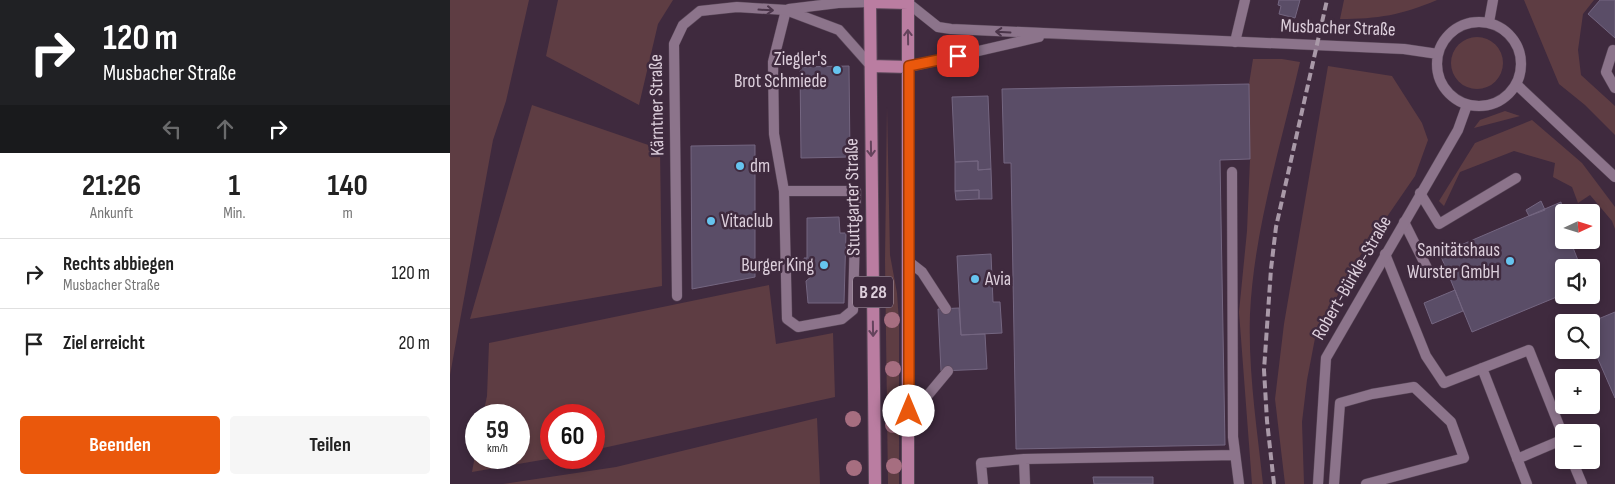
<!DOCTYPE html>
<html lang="de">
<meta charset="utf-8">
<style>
:root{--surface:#fff;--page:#f6f6f6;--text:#222;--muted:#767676;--line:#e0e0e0;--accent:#ea580c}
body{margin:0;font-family:"Sofia Sans Condensed",sans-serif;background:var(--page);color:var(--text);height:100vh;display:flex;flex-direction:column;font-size:19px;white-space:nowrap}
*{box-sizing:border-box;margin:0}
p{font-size:16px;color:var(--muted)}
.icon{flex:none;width:28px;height:28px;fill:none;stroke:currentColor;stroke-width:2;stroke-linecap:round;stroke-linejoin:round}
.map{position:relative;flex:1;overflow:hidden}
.panel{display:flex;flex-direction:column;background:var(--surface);width:450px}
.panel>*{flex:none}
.guide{background:#202124;color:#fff;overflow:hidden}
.needle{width:32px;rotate:86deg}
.buttons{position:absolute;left:1105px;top:204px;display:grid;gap:10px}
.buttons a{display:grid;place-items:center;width:45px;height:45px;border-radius:5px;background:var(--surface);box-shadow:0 2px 8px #0003;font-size:25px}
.speed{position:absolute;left:15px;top:404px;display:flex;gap:10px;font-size:25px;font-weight:700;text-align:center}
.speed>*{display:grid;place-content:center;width:65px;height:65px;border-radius:50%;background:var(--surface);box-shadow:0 2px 8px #0003;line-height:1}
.speed small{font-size:12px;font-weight:400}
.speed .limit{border:8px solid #d22;background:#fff;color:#111}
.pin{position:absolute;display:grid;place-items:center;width:42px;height:42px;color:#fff;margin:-21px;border-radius:10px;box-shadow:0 2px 8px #0006}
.me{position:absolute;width:55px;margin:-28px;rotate:0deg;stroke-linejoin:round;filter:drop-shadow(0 0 4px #0008)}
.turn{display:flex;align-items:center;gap:18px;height:105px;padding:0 20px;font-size:22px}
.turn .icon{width:65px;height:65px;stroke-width:2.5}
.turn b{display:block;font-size:35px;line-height:42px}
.lanes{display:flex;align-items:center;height:48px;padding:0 20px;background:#0003;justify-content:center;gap:25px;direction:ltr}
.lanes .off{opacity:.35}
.eta{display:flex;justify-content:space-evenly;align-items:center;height:85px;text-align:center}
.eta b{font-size:30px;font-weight:700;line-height:35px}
.action{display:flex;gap:10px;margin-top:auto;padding:10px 20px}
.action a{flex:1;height:58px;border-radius:5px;background:var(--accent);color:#fff;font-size:20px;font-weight:700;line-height:58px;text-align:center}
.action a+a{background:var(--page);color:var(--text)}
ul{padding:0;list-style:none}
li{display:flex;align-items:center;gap:15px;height:70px;padding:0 20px;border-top:1px solid var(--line)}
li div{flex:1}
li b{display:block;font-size:19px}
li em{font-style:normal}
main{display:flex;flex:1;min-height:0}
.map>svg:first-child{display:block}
.green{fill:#5e3d43}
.building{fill:#5a4d67;stroke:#746681}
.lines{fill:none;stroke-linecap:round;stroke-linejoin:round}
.service-casing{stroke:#594758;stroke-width:11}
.minor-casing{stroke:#594758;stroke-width:11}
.tertiary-casing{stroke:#594758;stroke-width:11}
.primary-casing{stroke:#594758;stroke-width:14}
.service{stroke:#8c748b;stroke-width:10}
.minor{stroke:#8c748b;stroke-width:10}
.tertiary{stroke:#8c748b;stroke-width:10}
.primary{stroke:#ba7da1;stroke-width:12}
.rail{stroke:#a999a8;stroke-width:4;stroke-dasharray:8 4;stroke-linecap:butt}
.tree{fill:#a66e80}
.oneway{stroke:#4b354a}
.oneway2{stroke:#64435c}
.route-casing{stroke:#983908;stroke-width:12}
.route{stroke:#ea580c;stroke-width:9}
.poi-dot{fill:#66c4ef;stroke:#3f2a3e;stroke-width:2}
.labels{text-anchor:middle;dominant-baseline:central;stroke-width:5;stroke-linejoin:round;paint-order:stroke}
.shield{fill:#3f2a3e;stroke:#ae9ead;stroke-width:1}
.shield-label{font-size:18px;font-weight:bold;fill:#ddcfdc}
.street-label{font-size:19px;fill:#ddcfdc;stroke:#3f2a3e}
.poi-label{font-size:19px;fill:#ddcfdc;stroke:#3f2a3e;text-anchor:end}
</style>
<main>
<section class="panel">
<div class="guide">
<div class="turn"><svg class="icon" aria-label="right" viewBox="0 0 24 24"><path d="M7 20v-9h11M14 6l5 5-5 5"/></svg><div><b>120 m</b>Musbacher Straße</div></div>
<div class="lanes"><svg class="icon off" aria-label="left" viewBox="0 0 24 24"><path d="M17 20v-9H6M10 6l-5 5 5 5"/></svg><svg class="icon off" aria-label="ahead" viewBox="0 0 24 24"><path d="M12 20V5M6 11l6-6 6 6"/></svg><svg class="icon" aria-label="right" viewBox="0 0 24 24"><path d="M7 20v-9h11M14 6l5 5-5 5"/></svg></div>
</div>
<div class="eta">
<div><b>21:26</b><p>Ankunft</p></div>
<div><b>1</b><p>Min.</p></div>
<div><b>140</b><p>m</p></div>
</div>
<ul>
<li><svg class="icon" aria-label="right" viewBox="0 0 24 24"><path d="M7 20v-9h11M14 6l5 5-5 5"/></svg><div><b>Rechts abbiegen</b><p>Musbacher Straße</p></div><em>120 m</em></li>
<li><svg class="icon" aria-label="arrive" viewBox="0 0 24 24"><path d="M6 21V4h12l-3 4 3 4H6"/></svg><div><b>Ziel erreicht</b></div><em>20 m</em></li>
</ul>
<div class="action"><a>Beenden</a><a>Teilen</a></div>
</section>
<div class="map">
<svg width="1165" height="484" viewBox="0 0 1165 484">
<rect width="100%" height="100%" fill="#3f2a3e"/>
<!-- green -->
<path class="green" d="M0,0H79L56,101L43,140L0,375Z
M108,0H223L208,24L189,105L96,56Z
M894,0H987C952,15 928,19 890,19Z
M1074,0H1144L1133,14L1128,50L1131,75L1165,106V135L1135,105L1109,84Z
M1001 63a26 26 0 1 1 52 0a26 26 0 1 1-52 0Z
M803,59H832L850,62C831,145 804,229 800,314C798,371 807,428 813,484H802L789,312L797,231L800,159L799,84Z
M878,66L942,76L972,123L978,140L965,176L910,256L866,333L857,380L852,422L854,484H835L825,399L834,324Z
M82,105L210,149L212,286L20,319Z
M437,107L440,255L447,293L449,322V484H438L435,260Z
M1055,111L1070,116L1024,128L1030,120Z
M1082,120L1132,163L1165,207V229L1162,221L1140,195L1128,203L1122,187L1103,177L1105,163L1064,151L1010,172L994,206L989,201L1025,143Z
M319,285L326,344L383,333L385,397L144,450V415H101L103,458L22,472L26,450V458H69V415H33L37,396L39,343Z
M367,418L370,484H53L166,467Z"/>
<!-- building -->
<path class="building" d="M829,0H850L845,18L829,14L831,6L828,5Z
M1150,0H1165V38L1138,14Z
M399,66L400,157L351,158L350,67Z
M799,84L800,159L770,160L775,445L566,449L561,163H554L552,89Z
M538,96L541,169L528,170V161L505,162L502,97Z
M305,145V277L242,289L241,146Z
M528,161V170L541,169L542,199H529V190L505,191V162Z
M529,190V199L506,200L505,191Z
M1091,201L1095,210L1079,216L1076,210Z
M1111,202L1114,217V240H1120L1131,268H1114V294L1022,332L990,254Z
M389,217L390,233H396L394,303H358L356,281L362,276V272L354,271V258H357V218Z
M541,254L543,302H550L552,333L511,335L507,256Z
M1005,290L1013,311L982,324L974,303Z
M509,308L511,335L535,334L537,369L491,371L488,309Z
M1165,312V398L1141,343V322Z
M643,477H703V484H644Z"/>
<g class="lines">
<!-- service casing -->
<g class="service-casing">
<path id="service" d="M1163,50L1156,72L1165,88
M782,172L783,437L789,484
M334,191H406L403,310L392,319L348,327L337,319L334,191L324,134L323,62L336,10
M970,193L989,224L1066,178
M954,222L978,270
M935,254L976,356L994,383L1079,350L1114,438
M458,261L472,272L496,309
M1032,368L1077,484
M459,411L473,401L498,371
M574,459L575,484
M1067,459L1114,439
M1122,460L1132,484
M533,484L531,463L574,459L785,455
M884,484L890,403L922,394L964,387L1001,422L1014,458L916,484"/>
</g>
<!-- minor casing -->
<g class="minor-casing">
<path id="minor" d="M339,9L388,3L420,2
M1039,22L1043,0
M785,42L795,0
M227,296L224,44L233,25L250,11L287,7L336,10L389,30L421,66
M868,484L876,358L1008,130L1017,105"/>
</g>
<!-- tertiary casing -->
<g class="tertiary-casing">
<path id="tertiary" d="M458,3L488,27L501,29L954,49L988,54
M987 64a42 42 0 1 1 84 0a42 42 0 1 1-84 0Z
M459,67L589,37
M1066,84L1165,177"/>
</g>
<!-- primary casing -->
<g class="primary-casing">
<path id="primary" d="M420,0L425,484
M458,0V484
M420,2L458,3
M421,66L459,67"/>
</g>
<!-- service -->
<use href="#service" class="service"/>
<!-- minor -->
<use href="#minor" class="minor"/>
<!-- tertiary -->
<use href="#tertiary" class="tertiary"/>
<!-- primary -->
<use href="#primary" class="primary"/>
<!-- rail -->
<path class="rail" d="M824,484L817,421L814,370L821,269L826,227L877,0"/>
</g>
<!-- trees -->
<g class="tree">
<circle cx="442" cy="320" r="8"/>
<circle cx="443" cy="369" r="8"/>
<circle cx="403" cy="419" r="8"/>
<circle cx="443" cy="425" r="8"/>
<circle cx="444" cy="466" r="8"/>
<circle cx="404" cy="468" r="8"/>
</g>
<!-- one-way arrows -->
<defs><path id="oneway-shaft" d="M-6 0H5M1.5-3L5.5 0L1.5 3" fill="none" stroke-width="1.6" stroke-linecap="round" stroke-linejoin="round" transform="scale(1.25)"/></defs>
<g class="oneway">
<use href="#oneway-shaft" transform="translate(316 10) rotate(3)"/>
<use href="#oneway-shaft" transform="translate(553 32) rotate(-177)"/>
</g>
<g class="oneway2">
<use href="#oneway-shaft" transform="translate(458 37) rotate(-91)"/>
<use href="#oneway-shaft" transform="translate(421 149) rotate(89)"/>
<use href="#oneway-shaft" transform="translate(423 329) rotate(89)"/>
</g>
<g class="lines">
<!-- route casing -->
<g class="route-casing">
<path id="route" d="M459,411V66L508,56"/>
</g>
<!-- route -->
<use href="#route" class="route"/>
</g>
<!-- markers -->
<g class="poi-dot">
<circle cx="387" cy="70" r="5"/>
<circle cx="290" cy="166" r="5"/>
<circle cx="261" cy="221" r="5"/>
<circle cx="1060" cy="261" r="5"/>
<circle cx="374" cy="265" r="5"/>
<circle cx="525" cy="279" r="5"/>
</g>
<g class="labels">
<!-- shield labels -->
<rect class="shield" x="403" y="276.5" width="40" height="31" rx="4"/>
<g class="shield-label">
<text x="423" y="292">B 28</text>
</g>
<!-- street labels -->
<g class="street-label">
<text transform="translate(888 28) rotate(2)">Musbacher Straße</text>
<text transform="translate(207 105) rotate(-91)">Kärntner Straße</text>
<text transform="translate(403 197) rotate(-91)">Stuttgarter Straße</text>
<text transform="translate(902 278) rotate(-60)">Robert-Bürkle-Straße</text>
</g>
<!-- poi labels -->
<g class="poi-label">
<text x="377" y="59">Ziegler's<tspan x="377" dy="22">Brot Schmiede</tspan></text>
<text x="300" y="166" text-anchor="start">dm</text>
<text x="271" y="221" text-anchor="start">Vitaclub</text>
<text x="1050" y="250">Sanitätshaus<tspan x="1050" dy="22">Wurster GmbH</tspan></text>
<text x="364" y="265">Burger King</text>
<text x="535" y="279" text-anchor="start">Avia</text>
</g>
</g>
</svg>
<div class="buttons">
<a><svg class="needle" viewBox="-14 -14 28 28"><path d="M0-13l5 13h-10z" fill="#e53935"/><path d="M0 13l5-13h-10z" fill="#767676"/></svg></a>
<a><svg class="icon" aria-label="sound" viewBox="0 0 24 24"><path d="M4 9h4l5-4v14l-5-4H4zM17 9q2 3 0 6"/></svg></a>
<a><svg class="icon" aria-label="search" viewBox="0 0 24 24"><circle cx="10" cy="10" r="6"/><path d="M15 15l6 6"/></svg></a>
<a>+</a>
<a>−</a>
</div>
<div class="speed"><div>59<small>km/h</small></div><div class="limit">60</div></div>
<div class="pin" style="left:508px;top:56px;background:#d93025"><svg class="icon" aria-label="arrive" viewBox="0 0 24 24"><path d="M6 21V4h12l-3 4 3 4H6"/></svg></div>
<svg class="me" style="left:459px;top:411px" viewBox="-20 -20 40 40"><circle r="19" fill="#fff"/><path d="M0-13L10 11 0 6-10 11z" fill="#ea580c"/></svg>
</div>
</main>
